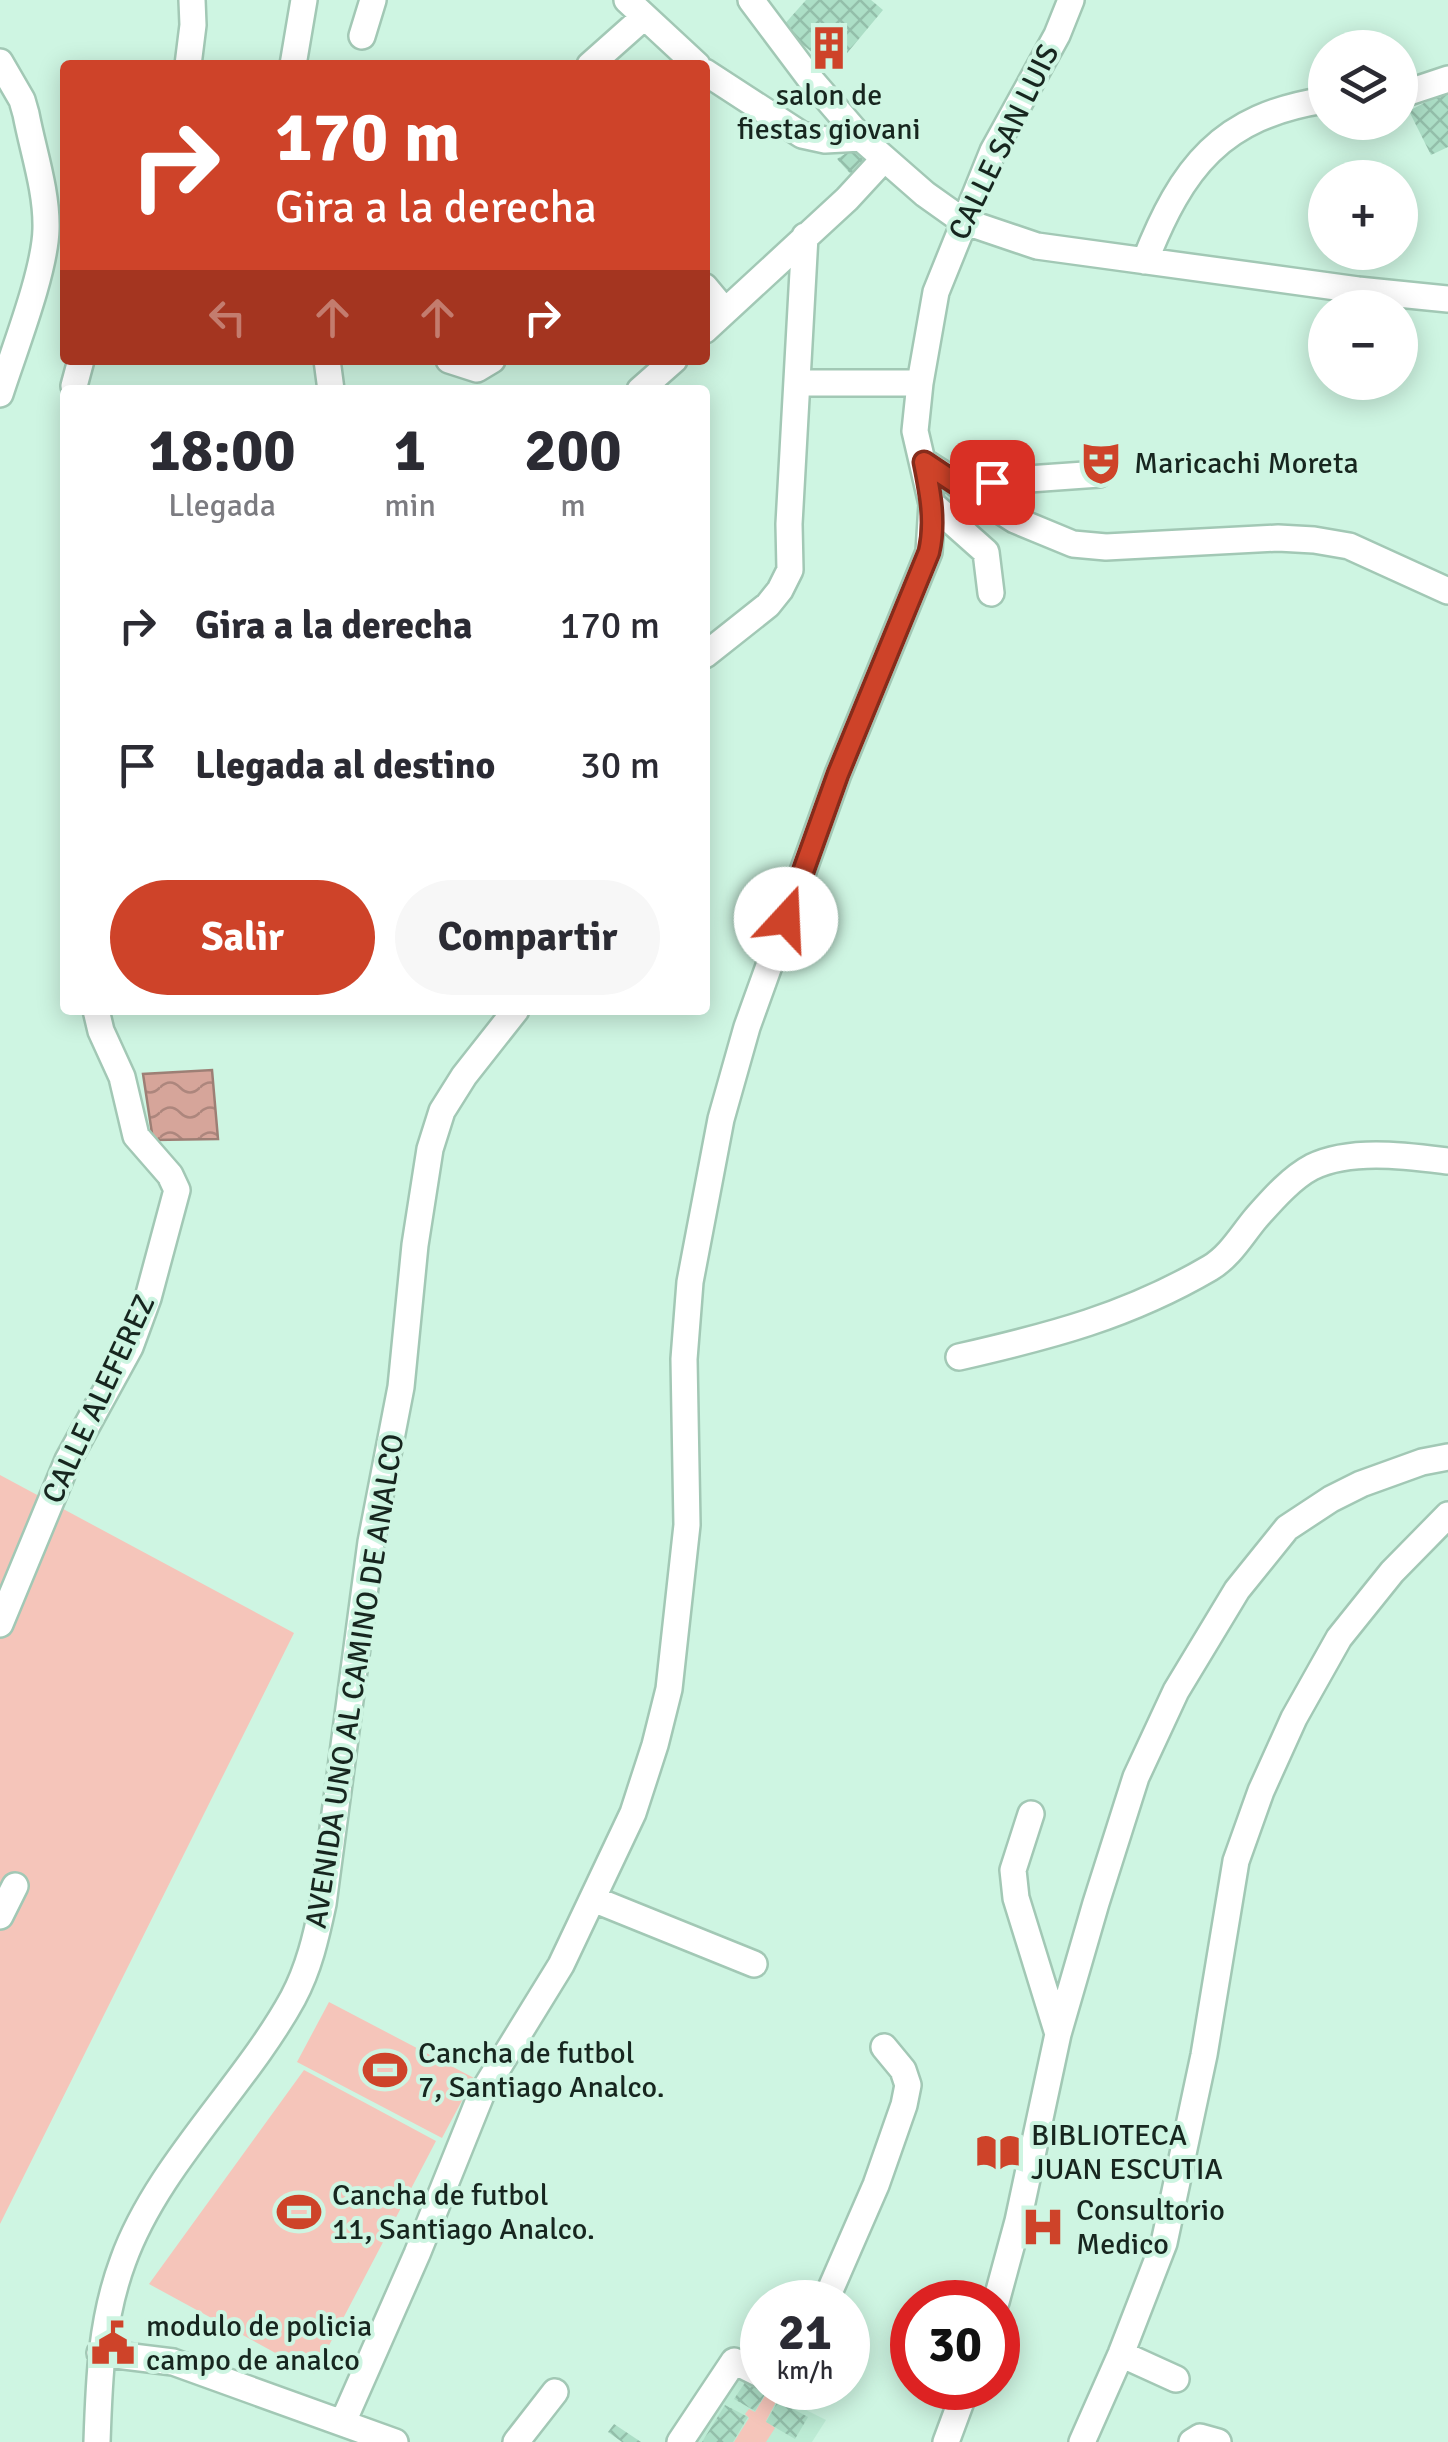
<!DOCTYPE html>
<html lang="es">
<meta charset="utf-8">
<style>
:root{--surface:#fff;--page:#f7f7f7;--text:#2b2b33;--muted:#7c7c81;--accent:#ce4329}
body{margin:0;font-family:Signika,sans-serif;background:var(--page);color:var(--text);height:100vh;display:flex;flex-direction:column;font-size:38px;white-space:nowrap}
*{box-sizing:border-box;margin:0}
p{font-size:32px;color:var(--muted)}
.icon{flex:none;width:55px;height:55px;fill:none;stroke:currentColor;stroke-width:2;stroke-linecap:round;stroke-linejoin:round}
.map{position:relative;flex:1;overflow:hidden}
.drawer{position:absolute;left:60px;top:385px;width:650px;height:630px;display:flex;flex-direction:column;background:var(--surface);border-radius:10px;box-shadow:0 5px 25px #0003}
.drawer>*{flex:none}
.hud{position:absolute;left:60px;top:60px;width:650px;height:305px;border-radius:10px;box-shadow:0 5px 25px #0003;background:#ce4329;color:#fff;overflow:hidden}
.buttons{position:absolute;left:1308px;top:30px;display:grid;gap:20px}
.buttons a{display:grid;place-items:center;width:110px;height:110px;border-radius:50%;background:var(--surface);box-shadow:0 5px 25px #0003;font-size:50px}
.speed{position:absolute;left:740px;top:2280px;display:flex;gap:20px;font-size:50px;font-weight:700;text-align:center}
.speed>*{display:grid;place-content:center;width:130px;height:130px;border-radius:50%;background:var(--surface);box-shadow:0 5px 25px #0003;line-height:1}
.speed small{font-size:25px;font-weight:400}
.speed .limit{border:15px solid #d22;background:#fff;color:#111}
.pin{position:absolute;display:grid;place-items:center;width:85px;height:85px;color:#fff;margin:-42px;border-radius:20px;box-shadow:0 5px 15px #0006}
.me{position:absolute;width:110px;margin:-55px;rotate:20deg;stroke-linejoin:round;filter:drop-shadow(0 0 8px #0008)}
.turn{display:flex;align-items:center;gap:35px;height:210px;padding:0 50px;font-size:45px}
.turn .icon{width:130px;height:130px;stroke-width:2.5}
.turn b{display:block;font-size:70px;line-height:85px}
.lanes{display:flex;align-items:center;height:95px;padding:0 50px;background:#0003;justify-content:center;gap:50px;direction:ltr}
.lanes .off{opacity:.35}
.eta{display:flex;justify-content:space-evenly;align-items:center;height:170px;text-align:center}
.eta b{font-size:60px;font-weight:800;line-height:70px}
.action{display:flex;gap:20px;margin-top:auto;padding:20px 50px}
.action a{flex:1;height:115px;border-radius:60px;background:var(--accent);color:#fff;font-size:40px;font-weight:800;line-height:115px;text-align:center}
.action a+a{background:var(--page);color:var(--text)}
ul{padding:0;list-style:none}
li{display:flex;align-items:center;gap:30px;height:140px;padding:0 50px}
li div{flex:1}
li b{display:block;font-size:38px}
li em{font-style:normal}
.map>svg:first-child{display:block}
.built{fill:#bdecd5}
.park{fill:#f5c5ba}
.water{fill:url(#water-waves);stroke:#9d7f75;stroke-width:2.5}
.building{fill:url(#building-cross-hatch)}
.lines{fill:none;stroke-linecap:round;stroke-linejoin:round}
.minor-casing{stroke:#a2c8b5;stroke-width:30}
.minor{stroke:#fff;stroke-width:25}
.route-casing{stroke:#862c1b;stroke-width:25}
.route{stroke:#ce4329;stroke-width:18}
.labels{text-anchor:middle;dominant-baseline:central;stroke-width:8;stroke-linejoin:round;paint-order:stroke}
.poi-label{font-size:30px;fill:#17261f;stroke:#cef5e2;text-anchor:start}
.street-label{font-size:30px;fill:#17261f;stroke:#cef5e2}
</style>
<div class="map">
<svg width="1448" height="2442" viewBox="0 0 1448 2442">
<defs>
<pattern id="water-waves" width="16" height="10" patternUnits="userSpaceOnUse" patternTransform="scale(2.5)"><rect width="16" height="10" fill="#d6a59a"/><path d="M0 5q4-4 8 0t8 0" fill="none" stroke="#ad867d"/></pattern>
<pattern id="building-cross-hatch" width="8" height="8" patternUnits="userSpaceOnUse" patternTransform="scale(2.5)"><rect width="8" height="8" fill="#acdec6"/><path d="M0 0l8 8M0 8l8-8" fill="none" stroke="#93beaa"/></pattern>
</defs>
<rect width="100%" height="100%" fill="#cef5e2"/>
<!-- built -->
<path class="built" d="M736,2375L826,2420L812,2442H691Z"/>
<!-- park -->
<path class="park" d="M0,1475L294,1633L0,2224Z
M329,2002L474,2078L442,2138L297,2062Z
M304,2070L436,2141L314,2374L149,2284Z
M766,2394L777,2400L766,2421L775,2428L766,2442H734L749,2418L745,2414L749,2409L755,2412Z"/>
<!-- water -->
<path class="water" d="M212,1070L218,1139L153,1140L143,1074Z"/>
<!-- building -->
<path class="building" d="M806,0H871L883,10L833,70L782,27Z
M1448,90V147L1431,155L1409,111Z
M857,146L874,163L857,181L837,159Z
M989,2138L1013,2144L1007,2167L983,2161Z
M746,2381L767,2391L755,2411L734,2399Z
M778,2401L808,2417L795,2439L766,2422Z
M725,2405L748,2417L733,2442H702Z
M614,2424L641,2442H622L608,2432Z"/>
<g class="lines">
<!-- minor casing -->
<g class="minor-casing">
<path id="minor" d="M627,0L697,65
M751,0L811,80L861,138L925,194L963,221L1037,246L1358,290L1448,299
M362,36L373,0
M0,62L22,100L26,114C33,151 47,191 46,229C45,272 14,350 0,394
M188,65L193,25L192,0
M293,65L304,0
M590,65L644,17
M705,72L802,135L825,140L861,138
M1400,95L1448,79
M1145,261C1182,167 1221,116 1325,100
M705,287L725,311
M705,330L847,199L883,160
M327,360L331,390
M449,360L477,369L492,360
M798,383H920
M74,386L81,360
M640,390L674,360
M924,462L1015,520L1073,544L1106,547L1278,538L1314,540L1349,546L1448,591
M957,484L1099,474
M932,504L986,552L991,593
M705,655L768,605L780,590L790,570L789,524L805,236
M959,1357C1051,1336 1128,1316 1210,1268C1230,1256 1241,1236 1256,1218C1272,1200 1291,1178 1312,1167C1351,1148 1407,1156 1448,1161
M0,1624L68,1460L130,1347L148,1298L177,1190L170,1175L136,1136L122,1077L101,1031L96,1010
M1031,1814L1013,1870L1016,1898L1058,2034
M593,1899L754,1964
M0,1916L15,1886
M825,2302L876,2185L904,2105L908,2085L903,2070L884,2047
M996,2302L1018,2221L1058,2034L1096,1903L1136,1777L1176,1691L1237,1590L1287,1528L1331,1499L1361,1484L1422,1462L1448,1457
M100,2353L173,2362L395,2442
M1121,2354L1176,2379
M343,2422L417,2254L481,2095L561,1965L633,1813L655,1745L669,1689L687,1525L684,1359L690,1282L721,1119L747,1027L838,774L929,552L932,504L915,431L920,383L936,292L993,151L1057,35L1071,0
M97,2442C99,2380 101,2320 123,2261C157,2166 245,2086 293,1998C309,1968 316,1937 323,1904L371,1542L401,1387L415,1245L430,1149L442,1111L464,1076L516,1010
M516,2442L555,2392
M680,2442L734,2361L762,2375
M946,2442L966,2388
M1082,2442L1121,2354L1164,2243L1204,2055L1236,1861L1261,1791L1294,1718L1339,1638L1392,1572L1448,1515
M1192,2442L1200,2437L1218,2442"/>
</g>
<!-- minor -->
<use href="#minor" class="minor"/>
</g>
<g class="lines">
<!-- route casing -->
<g class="route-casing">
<path id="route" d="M786,919L838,774L929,552C936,521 930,492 924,462L957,484L992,482"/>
</g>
<!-- route -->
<use href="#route" class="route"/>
</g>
<!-- icons -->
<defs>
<g id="building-bare" transform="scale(3.45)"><path d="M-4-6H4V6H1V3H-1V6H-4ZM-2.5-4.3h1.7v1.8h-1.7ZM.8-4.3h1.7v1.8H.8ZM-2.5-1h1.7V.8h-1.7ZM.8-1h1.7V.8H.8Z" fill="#ce4329" stroke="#cef5e2" stroke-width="2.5" paint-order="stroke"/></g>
<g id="theatre-bare" transform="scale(3.45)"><path d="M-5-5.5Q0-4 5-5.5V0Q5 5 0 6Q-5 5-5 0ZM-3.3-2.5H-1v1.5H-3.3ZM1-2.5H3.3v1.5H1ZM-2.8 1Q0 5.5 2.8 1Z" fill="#ce4329" stroke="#cef5e2" stroke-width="2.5" paint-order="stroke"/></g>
<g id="stadium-bare" transform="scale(3.45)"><path d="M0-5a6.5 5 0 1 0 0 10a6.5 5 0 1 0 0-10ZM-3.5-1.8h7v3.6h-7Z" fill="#ce4329" stroke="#cef5e2" stroke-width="2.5" paint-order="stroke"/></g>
<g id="library-bare" transform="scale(3.45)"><path d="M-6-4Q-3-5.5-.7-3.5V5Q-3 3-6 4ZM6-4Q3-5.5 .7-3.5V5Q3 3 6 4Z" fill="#ce4329" stroke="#cef5e2" stroke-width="2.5" paint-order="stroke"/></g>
<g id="hospital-bare" transform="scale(3.45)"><path d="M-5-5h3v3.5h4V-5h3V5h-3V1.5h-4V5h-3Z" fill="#ce4329" stroke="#cef5e2" stroke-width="2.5" paint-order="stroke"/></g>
<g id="civic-bare" transform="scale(3.45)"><path d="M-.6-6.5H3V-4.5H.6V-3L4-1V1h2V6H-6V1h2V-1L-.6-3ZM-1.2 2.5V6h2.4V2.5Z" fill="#ce4329" stroke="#cef5e2" stroke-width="2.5" paint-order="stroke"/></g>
</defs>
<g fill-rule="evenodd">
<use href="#building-bare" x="829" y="48"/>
<use href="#theatre-bare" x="1101" y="463"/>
<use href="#stadium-bare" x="385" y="2070"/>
<use href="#library-bare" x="998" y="2152"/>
<use href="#stadium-bare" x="299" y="2212"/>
<use href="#hospital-bare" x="1043" y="2227"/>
<use href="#civic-bare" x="113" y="2343"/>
</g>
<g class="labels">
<!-- poi labels -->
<g class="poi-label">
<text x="829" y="95" text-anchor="middle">salon de<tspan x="829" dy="34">fiestas giovani</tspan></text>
<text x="1134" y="463">Maricachi Moreta</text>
<text x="418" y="2053">Cancha de futbol<tspan x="418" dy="34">7, Santiago Analco.</tspan></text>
<text x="1031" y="2135">BIBLIOTECA<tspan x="1031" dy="34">JUAN ESCUTIA</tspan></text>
<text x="332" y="2195">Cancha de futbol<tspan x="332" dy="34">11, Santiago Analco.</tspan></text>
<text x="1076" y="2210">Consultorio<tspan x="1076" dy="34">Medico</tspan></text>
<text x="146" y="2326">modulo de policia<tspan x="146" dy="34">campo de analco</tspan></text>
</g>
<!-- street labels -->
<g class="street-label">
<text transform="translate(1004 142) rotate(-64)">CALLE SAN LUIS</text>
<text transform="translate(99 1399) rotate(-65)">CALLE ALEFEREZ</text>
<text transform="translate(355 1681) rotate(-81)">AVENIDA UNO AL CAMINO DE ANALCO</text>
</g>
</g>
</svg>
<div class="buttons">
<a><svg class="icon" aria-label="layers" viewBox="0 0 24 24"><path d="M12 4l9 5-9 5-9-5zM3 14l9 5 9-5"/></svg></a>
<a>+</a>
<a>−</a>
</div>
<div class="speed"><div>21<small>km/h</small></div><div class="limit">30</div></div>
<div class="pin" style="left:992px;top:482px;background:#d93025"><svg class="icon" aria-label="arrive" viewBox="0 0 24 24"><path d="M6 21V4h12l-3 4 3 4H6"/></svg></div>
<svg class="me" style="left:786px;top:919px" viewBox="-20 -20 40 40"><circle r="19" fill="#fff"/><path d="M0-13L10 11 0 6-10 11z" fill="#ce4329"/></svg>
<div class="hud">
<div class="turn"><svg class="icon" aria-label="right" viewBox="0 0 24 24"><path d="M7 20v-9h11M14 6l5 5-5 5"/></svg><div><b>170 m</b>Gira a la derecha</div></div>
<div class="lanes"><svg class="icon off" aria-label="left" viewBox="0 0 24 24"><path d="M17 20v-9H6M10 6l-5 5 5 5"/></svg><svg class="icon off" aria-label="ahead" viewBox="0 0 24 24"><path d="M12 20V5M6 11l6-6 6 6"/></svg><svg class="icon off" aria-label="ahead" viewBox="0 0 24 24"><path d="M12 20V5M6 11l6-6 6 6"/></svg><svg class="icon" aria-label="right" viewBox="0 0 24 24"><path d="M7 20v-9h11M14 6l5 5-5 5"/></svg></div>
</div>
<section class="drawer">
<div class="eta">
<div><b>18:00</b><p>Llegada</p></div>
<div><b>1</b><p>min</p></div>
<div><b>200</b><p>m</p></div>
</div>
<ul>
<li><svg class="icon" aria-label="right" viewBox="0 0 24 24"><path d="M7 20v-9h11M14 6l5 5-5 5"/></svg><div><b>Gira a la derecha</b></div><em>170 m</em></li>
<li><svg class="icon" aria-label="arrive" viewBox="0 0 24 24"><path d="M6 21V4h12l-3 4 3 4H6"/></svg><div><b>Llegada al destino</b></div><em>30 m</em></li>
</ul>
<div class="action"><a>Salir</a><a>Compartir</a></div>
</section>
</div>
